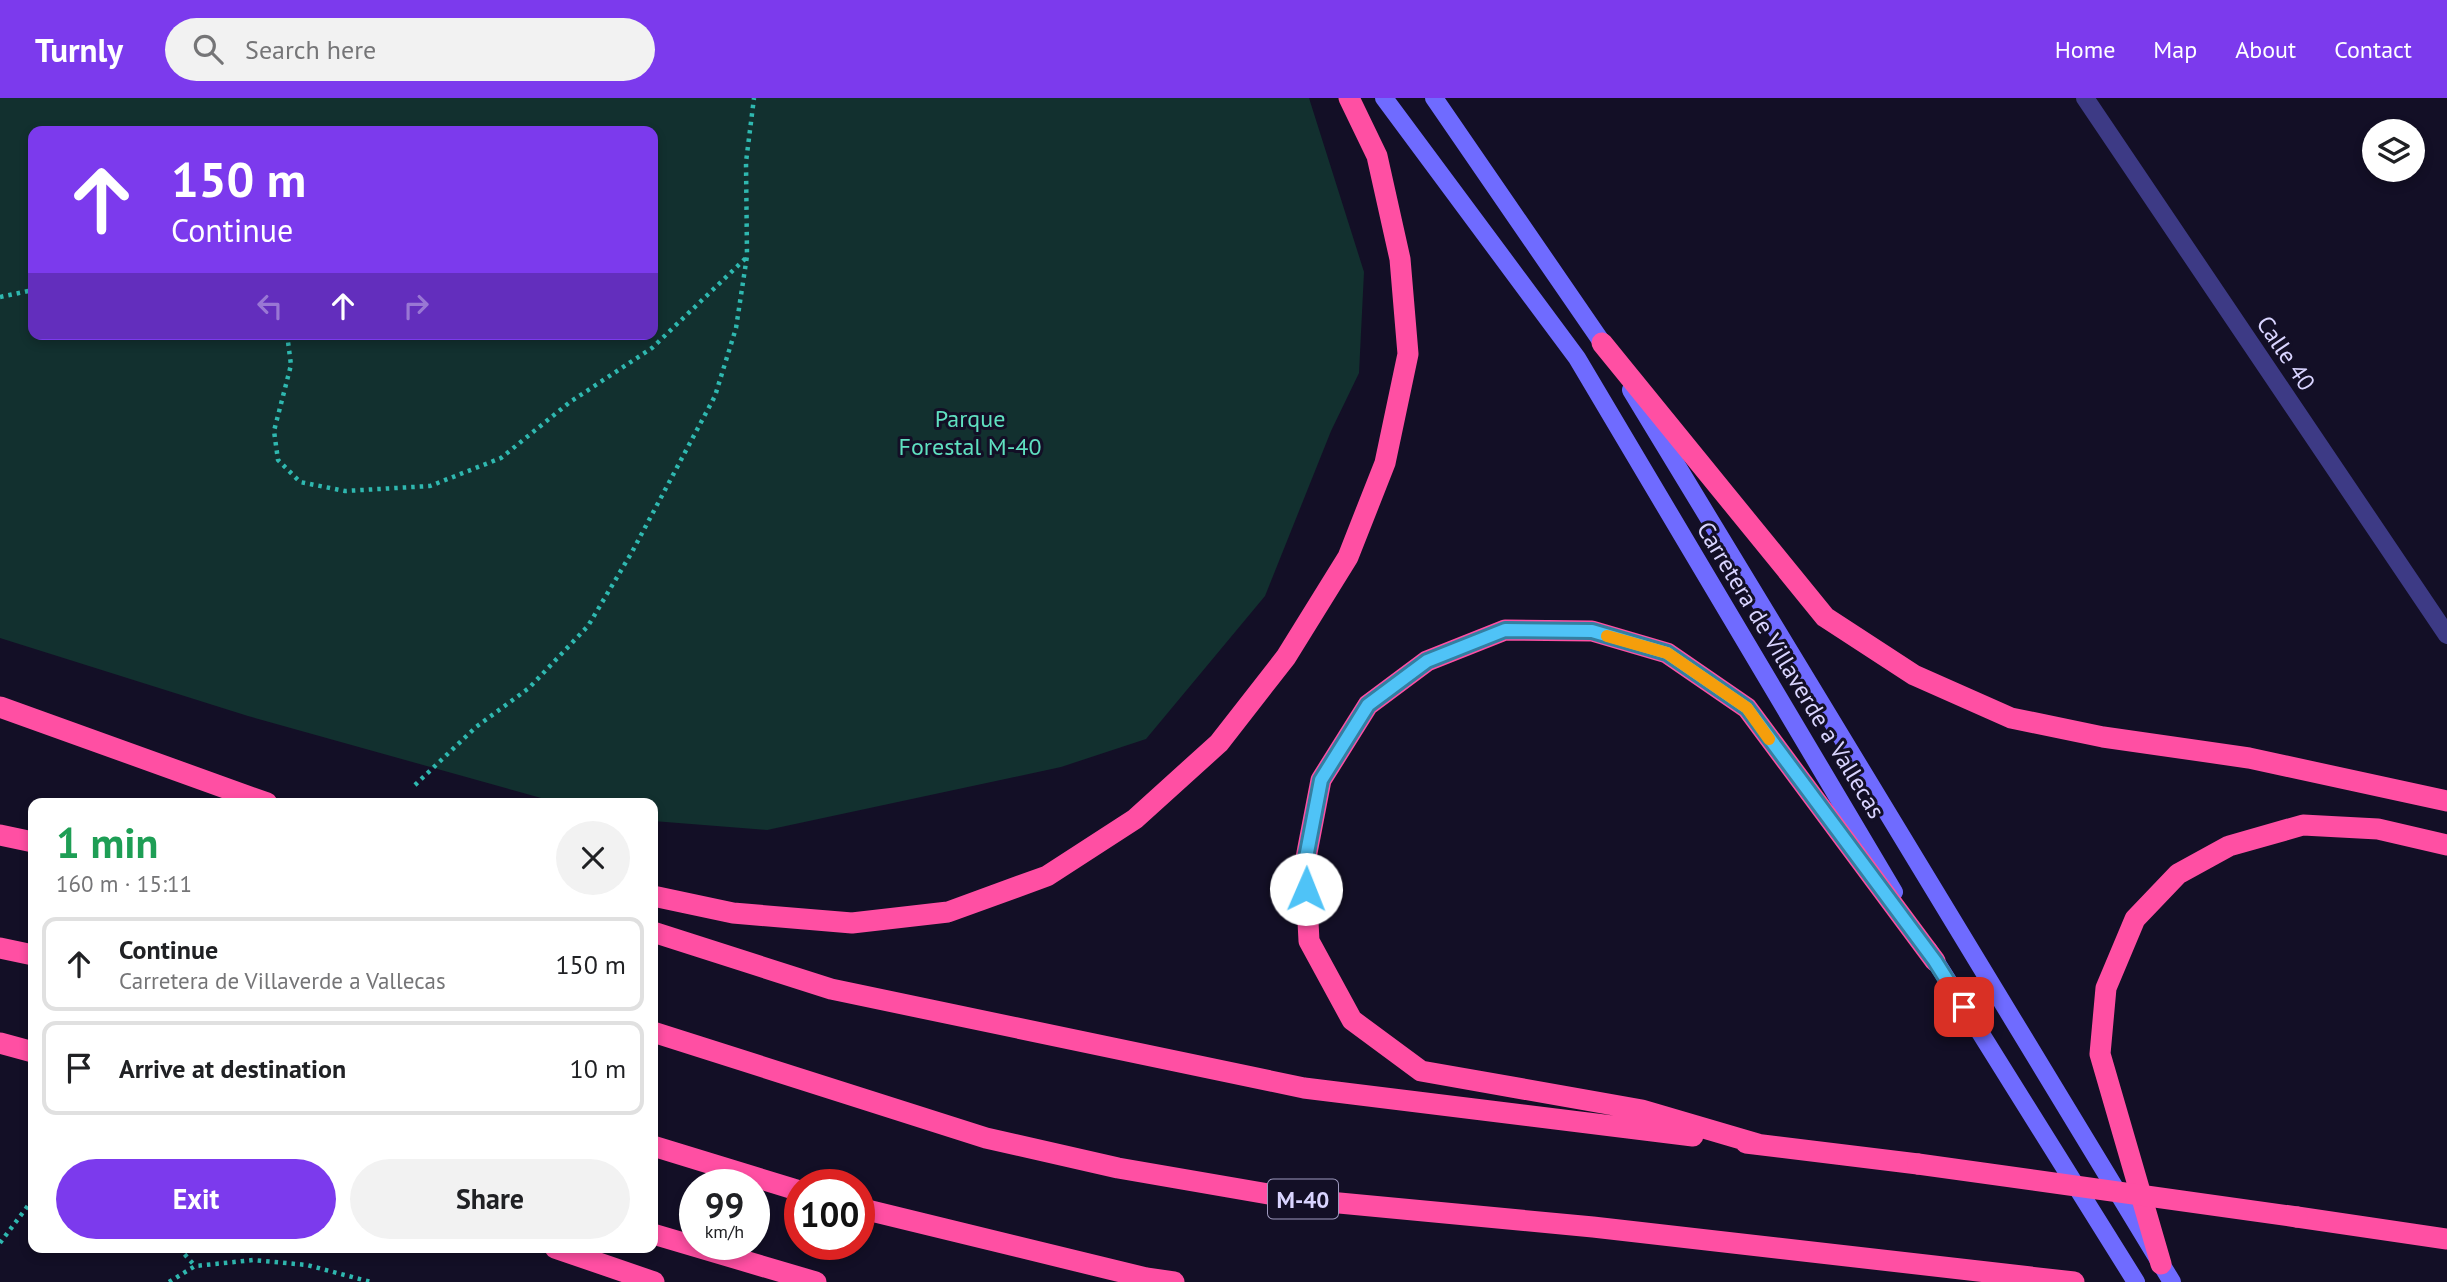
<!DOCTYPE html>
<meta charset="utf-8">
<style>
:root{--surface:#fff;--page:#f2f2f2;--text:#202124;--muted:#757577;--line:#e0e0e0;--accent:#7c3aed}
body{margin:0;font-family:"PT Sans",sans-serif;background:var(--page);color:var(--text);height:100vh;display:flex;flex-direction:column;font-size:26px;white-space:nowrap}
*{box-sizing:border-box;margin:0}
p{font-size:23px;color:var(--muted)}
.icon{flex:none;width:38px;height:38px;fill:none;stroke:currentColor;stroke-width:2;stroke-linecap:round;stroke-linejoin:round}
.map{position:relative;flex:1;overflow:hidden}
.drawer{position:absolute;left:28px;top:700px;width:630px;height:455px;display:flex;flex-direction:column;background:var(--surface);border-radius:14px;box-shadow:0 4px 10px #0003}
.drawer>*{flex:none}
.hud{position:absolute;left:28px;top:28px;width:630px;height:214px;border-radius:14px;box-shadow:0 4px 10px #0003;background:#7c3aed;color:#fff;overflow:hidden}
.controls{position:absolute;left:2362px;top:21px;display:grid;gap:14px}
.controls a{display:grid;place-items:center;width:63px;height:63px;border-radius:50%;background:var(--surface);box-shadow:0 4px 10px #0003;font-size:35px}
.speed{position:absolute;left:679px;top:1071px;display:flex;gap:14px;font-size:35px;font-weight:700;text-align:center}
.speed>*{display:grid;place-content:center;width:91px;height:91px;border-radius:50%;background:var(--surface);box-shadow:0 4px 10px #0003;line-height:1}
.speed small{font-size:18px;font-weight:400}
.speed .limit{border:10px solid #d22;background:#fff;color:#111}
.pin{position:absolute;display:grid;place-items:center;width:60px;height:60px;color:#fff;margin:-30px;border-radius:14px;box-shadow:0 4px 10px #0006}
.me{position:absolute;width:77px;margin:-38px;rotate:1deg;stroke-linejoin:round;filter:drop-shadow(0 0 5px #0008)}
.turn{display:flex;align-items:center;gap:24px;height:147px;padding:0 28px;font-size:32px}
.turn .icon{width:91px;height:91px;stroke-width:2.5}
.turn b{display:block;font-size:49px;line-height:60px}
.lanes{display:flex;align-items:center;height:66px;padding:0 28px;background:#0003;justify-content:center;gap:35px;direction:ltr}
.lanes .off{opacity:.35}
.round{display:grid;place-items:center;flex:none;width:74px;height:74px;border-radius:37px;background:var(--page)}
.summary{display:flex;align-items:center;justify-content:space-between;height:119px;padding:0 28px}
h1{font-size:42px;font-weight:700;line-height:52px;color:#1e9e55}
.action{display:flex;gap:14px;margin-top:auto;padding:14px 28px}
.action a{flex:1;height:80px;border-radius:42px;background:var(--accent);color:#fff;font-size:28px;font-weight:700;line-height:80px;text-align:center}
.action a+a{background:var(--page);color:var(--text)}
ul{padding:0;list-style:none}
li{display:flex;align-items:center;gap:21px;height:94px;margin:0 14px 10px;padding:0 14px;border:4px solid var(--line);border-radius:14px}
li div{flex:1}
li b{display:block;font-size:26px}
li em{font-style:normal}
header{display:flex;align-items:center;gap:42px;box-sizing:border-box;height:98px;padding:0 35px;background:var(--accent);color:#fff}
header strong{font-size:33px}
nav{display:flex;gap:38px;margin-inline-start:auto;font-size:24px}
.search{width:490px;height:63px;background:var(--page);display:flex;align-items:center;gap:18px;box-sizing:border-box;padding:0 24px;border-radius:38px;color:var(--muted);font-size:26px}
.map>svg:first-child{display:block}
.green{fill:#12302f;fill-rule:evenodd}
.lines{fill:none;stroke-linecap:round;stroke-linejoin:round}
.path{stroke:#2fb8b0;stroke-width:4.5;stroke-dasharray:3.5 5;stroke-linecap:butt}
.street{stroke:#3d3a85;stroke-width:18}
.secondary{stroke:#6f6bff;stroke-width:18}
.highway{stroke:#ff4fa3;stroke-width:21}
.highway-bridge{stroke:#ff4fa3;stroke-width:21}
.route-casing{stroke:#337fa1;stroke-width:18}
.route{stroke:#4fc3f7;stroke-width:12}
.slow{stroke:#f59e0b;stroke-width:12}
.labels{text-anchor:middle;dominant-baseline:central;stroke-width:6;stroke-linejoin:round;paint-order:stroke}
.shield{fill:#130f26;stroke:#9e99be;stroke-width:2}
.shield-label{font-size:23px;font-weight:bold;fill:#d9d4ff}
.street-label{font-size:24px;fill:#d9d4ff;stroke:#130f26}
.park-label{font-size:24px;fill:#5fe0c0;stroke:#130f26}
</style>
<header>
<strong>Turnly</strong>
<div class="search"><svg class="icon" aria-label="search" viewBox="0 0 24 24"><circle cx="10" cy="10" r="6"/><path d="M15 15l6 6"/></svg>Search here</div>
<nav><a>Home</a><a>Map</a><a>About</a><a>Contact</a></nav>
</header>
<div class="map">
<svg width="2447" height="1184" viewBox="0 0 2447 1184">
<rect width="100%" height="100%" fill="#130f26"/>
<!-- green -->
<path class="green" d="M0,0H1309L1364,174L1359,275L1331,333L1265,498L1146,641L1061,669L767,732L653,723V705H559L248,618L0,540ZM33,33H653V236H33Z"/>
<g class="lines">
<!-- path -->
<path class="path" d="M0,199L33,192
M287,236L291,267L274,333L278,362L300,384L345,393L430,388L501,360L570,304L652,250L747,159
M415,687L476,629L529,590L588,528L632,454L715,298L736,230L747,158L746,64L754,0
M0,1145L33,1101
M179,1150L195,1168
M169,1184L195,1168L253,1162L307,1167L371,1184"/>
<!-- street -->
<path class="street" d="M2085,0L2447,537"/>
<!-- secondary -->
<path class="secondary" d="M1384,0L1577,260L1894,794
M1434,0L1610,256
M1631,292L2172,1184
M1928,851L2136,1184"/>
<!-- highway -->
<path class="highway" d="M1602,245L1825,519L1914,577L2011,620L2103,639L2249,660L2447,703
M0,609L267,705
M0,737L33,744
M653,798L733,815L852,825L948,814L1047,778L1135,721L1219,645L1286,559L1348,459L1385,365L1408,256L1400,161L1377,58L1349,0
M653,834L831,891L1304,990L1693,1038
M0,850L33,857
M653,934L986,1040L1118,1070L1297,1101L1593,1129L2074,1184
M0,945L33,954
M1746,1045L1918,1066
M1758,1046L1642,1012L1421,973L1352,922L1309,843L1305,765L1321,682L1368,607L1427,563L1505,532L1592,533L1667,555L1747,610L1935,863
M653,1048L800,1093
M859,1110L1146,1180L1174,1184
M2297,1119L2447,1141
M653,1136L816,1184
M555,1150L654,1184
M2161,1166L2100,956L2106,890L2135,821L2178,776L2229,748L2303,727L2378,731L2447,747"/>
<!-- highway-bridge -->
<path class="highway-bridge" d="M1918,1066L2297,1119"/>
</g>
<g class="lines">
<!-- route casing -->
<g class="route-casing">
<path id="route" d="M1306,791L1305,765L1321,682L1368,607L1427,563L1505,532L1592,533L1667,555L1747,610L1935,863L1964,909"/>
</g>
<!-- route -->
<use href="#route" class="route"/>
<!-- slow -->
<path class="slow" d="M1607,538L1667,555L1747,610L1769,641"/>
</g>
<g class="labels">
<!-- shield labels -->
<rect class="shield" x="1268" y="1081.5" width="70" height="39" rx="5"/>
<g class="shield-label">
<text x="1303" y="1101">M-40</text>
</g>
<!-- street labels -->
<g class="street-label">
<text transform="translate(2286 255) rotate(56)">Calle 40</text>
<text transform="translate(1791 572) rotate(59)">Carretera de Villaverde a Vallecas</text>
</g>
<!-- park labels -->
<g class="park-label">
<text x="970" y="320">Parque<tspan x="970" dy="28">Forestal M-40</tspan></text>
</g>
</g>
</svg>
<div class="controls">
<a><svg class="icon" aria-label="layers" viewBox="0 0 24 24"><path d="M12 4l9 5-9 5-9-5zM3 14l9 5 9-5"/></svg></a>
</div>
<div class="speed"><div>99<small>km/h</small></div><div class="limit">100</div></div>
<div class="pin" style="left:1964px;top:909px;background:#d93025"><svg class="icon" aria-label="arrive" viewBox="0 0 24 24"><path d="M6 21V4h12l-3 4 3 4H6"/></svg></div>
<svg class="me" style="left:1306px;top:791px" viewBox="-20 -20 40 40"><circle r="19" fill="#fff"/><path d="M0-13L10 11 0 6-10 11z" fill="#4fc3f7"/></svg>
<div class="hud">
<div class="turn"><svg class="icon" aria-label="ahead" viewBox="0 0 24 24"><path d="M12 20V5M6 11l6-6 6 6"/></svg><div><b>150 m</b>Continue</div></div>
<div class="lanes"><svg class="icon off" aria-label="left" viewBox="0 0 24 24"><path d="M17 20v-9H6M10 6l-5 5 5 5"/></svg><svg class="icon" aria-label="ahead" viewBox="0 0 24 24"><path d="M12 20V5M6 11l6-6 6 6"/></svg><svg class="icon off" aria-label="right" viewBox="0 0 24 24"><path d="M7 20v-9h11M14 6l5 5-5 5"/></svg></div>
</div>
<section class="drawer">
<div class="summary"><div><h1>1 min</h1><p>160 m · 15:11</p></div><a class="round"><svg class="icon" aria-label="close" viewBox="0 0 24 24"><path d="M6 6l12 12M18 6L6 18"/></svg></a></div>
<ul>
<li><svg class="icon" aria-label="ahead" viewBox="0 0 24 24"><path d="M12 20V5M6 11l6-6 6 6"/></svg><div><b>Continue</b><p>Carretera de Villaverde a Vallecas</p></div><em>150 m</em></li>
<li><svg class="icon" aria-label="arrive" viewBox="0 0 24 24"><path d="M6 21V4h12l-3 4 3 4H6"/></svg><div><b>Arrive at destination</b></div><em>10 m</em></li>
</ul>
<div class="action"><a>Exit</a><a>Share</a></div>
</section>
</div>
